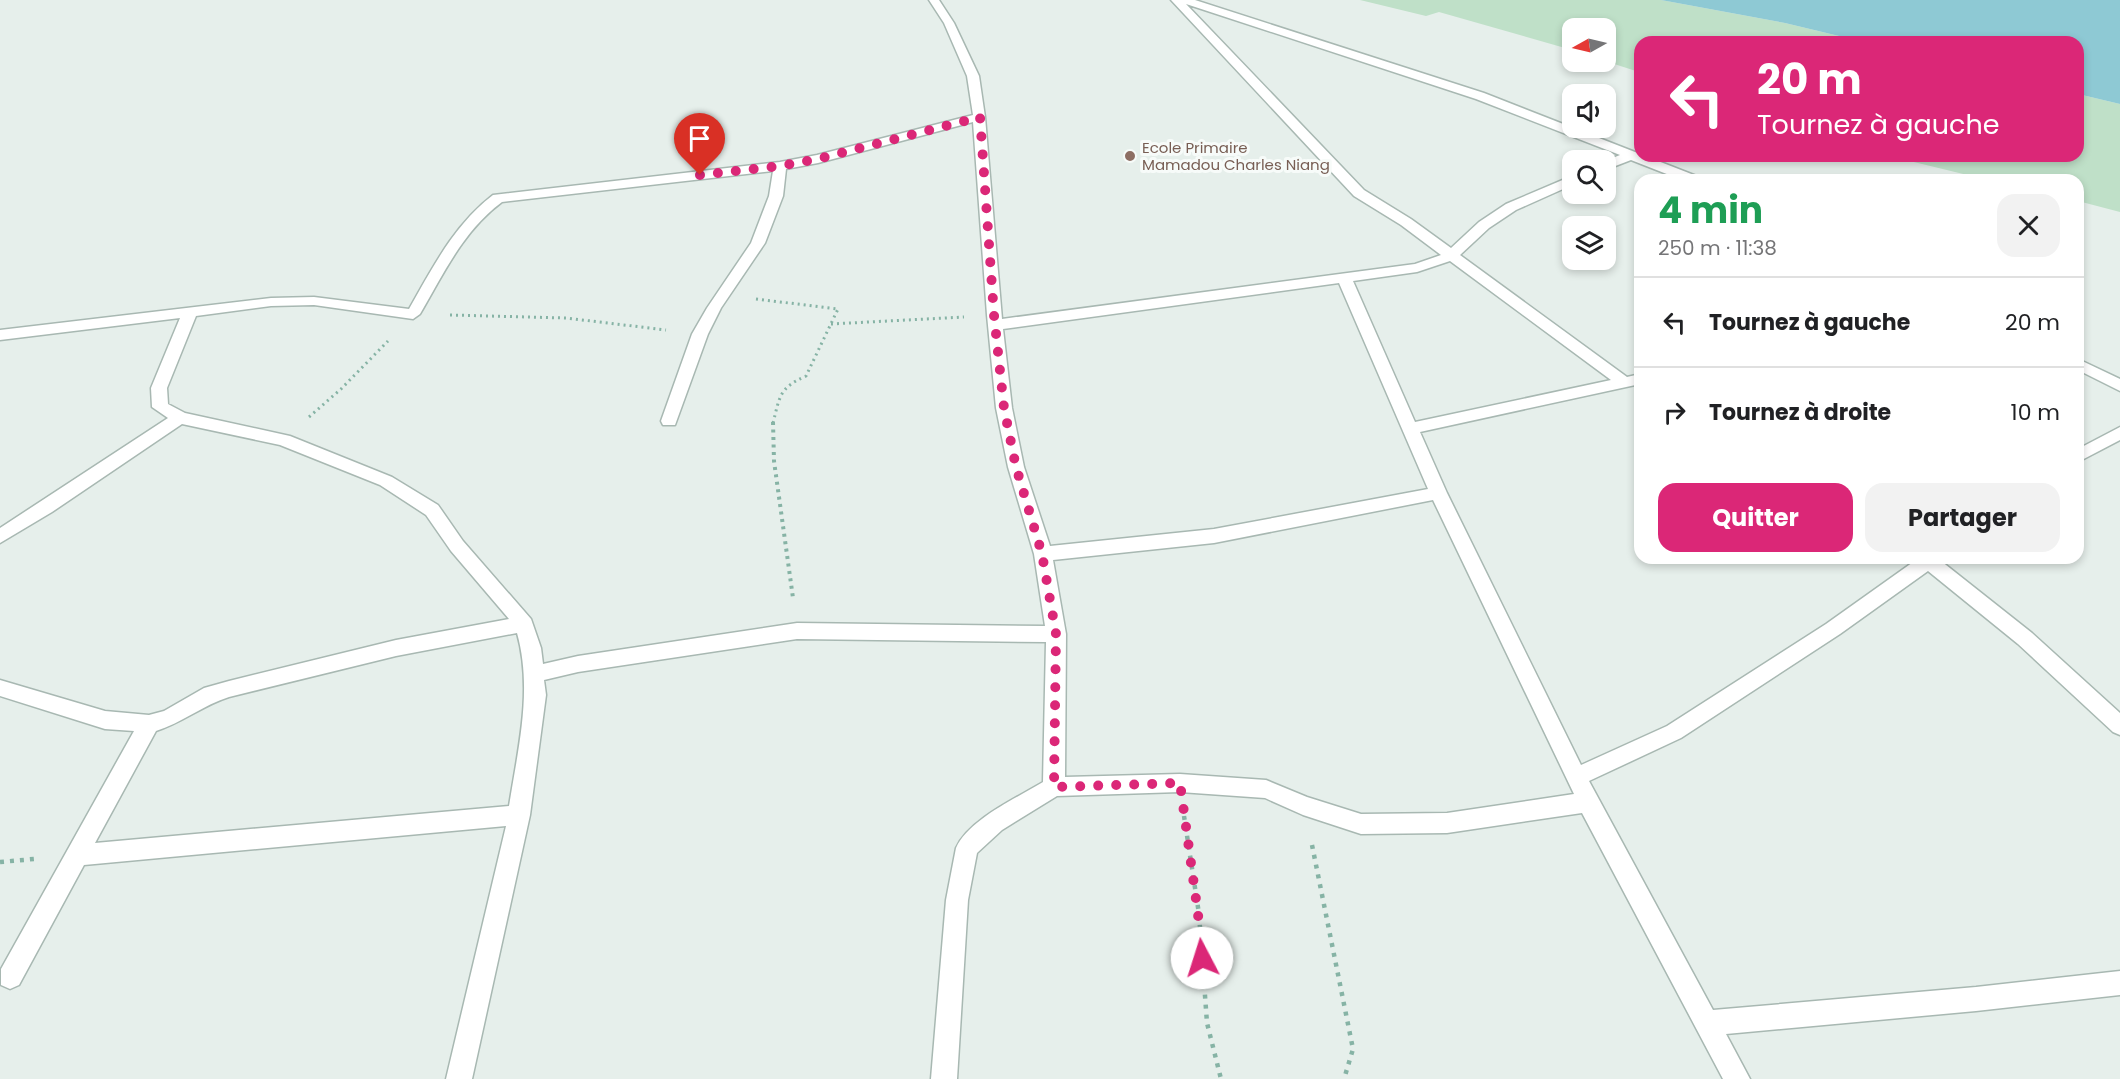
<!DOCTYPE html>
<html lang="fr">
<meta charset="utf-8">
<style>
:root{--surface:#fff;--page:#f2f2f2;--text:#202124;--muted:#757577;--line:#e0e0e0;--accent:#db2777}
body{margin:0;font-family:Poppins,sans-serif;background:var(--page);color:var(--text);height:100vh;display:flex;flex-direction:column;font-size:22px;white-space:nowrap}
*{box-sizing:border-box;margin:0}
p{font-size:20px;color:var(--muted)}
.icon{flex:none;width:33px;height:33px;fill:none;stroke:currentColor;stroke-width:2;stroke-linecap:round;stroke-linejoin:round}
.map{position:relative;flex:1;overflow:hidden}
.sheet{position:absolute;left:1634px;top:174px;width:450px;height:390px;display:flex;flex-direction:column;background:var(--surface);border-radius:18px;box-shadow:0 3px 9px #0003}
.sheet>*{flex:none}
.top-card{position:absolute;left:1634px;top:36px;width:450px;height:126px;border-radius:18px;box-shadow:0 3px 9px #0003;background:#db2777;color:#fff;overflow:hidden}
.needle{width:39px;rotate:262deg}
.controls{position:absolute;left:1562px;top:18px;display:grid;gap:12px}
.controls a{display:grid;place-items:center;width:54px;height:54px;border-radius:12px;background:var(--surface);box-shadow:0 3px 9px #0003;font-size:30px}
.pin{position:absolute;display:grid;place-items:center;width:51px;height:51px;color:#fff;margin:-62px -26px;border-radius:50% 50% 50% 0;rotate:-45deg;box-shadow:0 0 6px #0007}
.pin .icon{rotate:45deg}
.me{position:absolute;width:66px;margin:-33px;rotate:355deg;stroke-linejoin:round;filter:drop-shadow(0 0 4px #0008)}
.turn{display:flex;align-items:center;gap:21px;height:126px;padding:0 24px;font-size:27px}
.turn .icon{width:78px;height:78px;stroke-width:2.5}
.turn b{display:block;font-size:42px;line-height:51px}
.round{display:grid;place-items:center;flex:none;width:63px;height:63px;border-radius:18px;background:var(--page)}
.headline{display:flex;align-items:center;justify-content:space-between;height:102px;padding:0 24px}
h1{font-size:36px;font-weight:700;line-height:45px;color:#1e9e55}
.button{display:flex;gap:12px;margin-top:auto;padding:12px 24px}
.button a{flex:1;height:69px;border-radius:18px;background:var(--accent);color:#fff;font-size:24px;font-weight:700;line-height:69px;text-align:center}
.button a+a{background:var(--page);color:var(--text)}
ul{padding:0;list-style:none}
li{display:flex;align-items:center;gap:18px;height:90px;padding:0 24px;border-top:2px solid var(--line)}
li div{flex:1}
li b{display:block;font-size:22px}
li em{font-style:normal}
.map>svg:first-child{display:block}
.green{fill:#bfe0c8}
.water{fill:#8ec9d4}
.lines{fill:none;stroke-linecap:round;stroke-linejoin:round}
.minor-casing{stroke:#a8b8b2;stroke-width:3}
.path-far2{stroke:#86b3a5;stroke-width:3;stroke-dasharray:2 4;stroke-linecap:butt}
.path-far1{stroke:#86b3a5;stroke-width:4;stroke-dasharray:3 4.5;stroke-linecap:butt}
.path{stroke:#86b3a5;stroke-width:4.5;stroke-dasharray:4 6;stroke-linecap:butt}
.minor{fill:#fff;fill-rule:evenodd}
.route{stroke:#db2777;stroke-width:10;stroke-dasharray:0 18}
.education-dot{fill:#8d6e63;stroke:#f7fbf9;stroke-width:2}
.labels{text-anchor:middle;dominant-baseline:central;stroke-width:6;stroke-linejoin:round;paint-order:stroke}
.far-education-label{font-size:15px;fill:#785e54;stroke:#f7fbf9;text-anchor:start}
</style>
<div class="map">
<svg width="2120" height="1079" viewBox="0 0 2120 1079">
<rect width="100%" height="100%" fill="#e6efeb"/>
<!-- green -->
<path class="green" d="M1360,0H1661L1785,23L1864,42H1640L1639,72L1605,61V28H1572V50L1439,12L1426,16Z
M2078,94L2120,104V212L2078,201V180H1988L1889,156H2078Z"/>
<!-- water -->
<path class="water" d="M1661,0H2120V104L2078,94V42H1864L1785,23Z"/>
<g class="lines">
<!-- minor casing -->
<g class="minor-casing">
<path id="minor" d="M929,0H939L954,23L979,76L985,117L1002,319L1415,264L1441,255L1401,225L1354,196L1171,0H1195L1484,93L1699,177L1701,180H1682L1631,160L1605,170V161L1620,155L1476,99L1186,4L1364,190L1411,219L1451,248L1479,222L1506,204L1572,176V185L1516,210L1489,228L1460,255L1627,377L1640,374V384L1420,432L1447,493L1581,765L1667,726L1826,624L1916,560L1915,558H1942L1941,561L2032,633L2120,713V735L2113,732L2018,644L1928,571L1840,634L1681,738L1589,781L1713,1010L1976,987L2120,971V995L1976,1011L1726,1034L1750,1079H1723L1582,813L1447,833L1361,834L1303,815L1265,798L1180,792L1057,796L1002,830L977,853L968,900L957,1079H931L946,900L956,848C969,819 1017,798 1043,782L1046,642L797,639L578,672L544,680L546,695L530,815L472,1079H446L506,826L84,865L19,985L10,989L1,985V969L134,731L105,729L0,696V680L105,711L149,715L164,711L204,688L229,681L396,640L509,619L451,551L426,515L380,485L280,445L182,424L52,512L0,543V528L168,418L152,407L151,388L180,318L0,340V330L271,298L314,297L409,309C433,267 454,225 493,195L780,162L817,155L973,115L967,76L944,23ZM973,122L987,315L996,408L1008,467L1034,554L1045,626L797,623L578,656L543,664L541,648L531,619L463,541L438,505L392,477L290,436L185,413L168,404L167,388L196,316L271,306L314,305L413,319L420,314C444,273 463,231 502,202L773,171L769,196L751,243L707,308L692,334L661,421L663,425H675L708,334L721,308L765,243L783,196L786,169L818,163ZM1450,261L1611,380L1415,422L1353,281L1417,272ZM1339,283L1428,489L1214,529L1050,546L1024,467L1012,408L1003,329ZM1433,500L1574,794L1447,813L1361,814L1307,797L1266,780L1180,774L1065,777L1066,634L1053,560L1214,543ZM517,633C533,690 518,749 509,806L95,843L156,731C182,723 203,705 229,697L396,656Z
M2078,359L2120,379V391L2078,370Z
M2120,427V440L2078,462V449Z"/>
</g>
<!-- path-far2 -->
<path class="path-far2" d="M756,299L838,309L806,376C779,388 780,396 773,423
M450,315L566,318L666,330
M831,324L964,317
M309,417L341,389L388,341"/>
<!-- path-far1 -->
<path class="path-far1" d="M773,422L774,461L793,598"/>
<!-- path -->
<path class="path" d="M1184,816L1199,914L1207,1023L1221,1079
M1312,845L1353,1049L1344,1079
M0,862L34,859"/>
<!-- minor -->
<use href="#minor" class="minor"/>
</g>
<g class="lines">
<!-- route -->
<path class="route" d="M700,175L780,166L818,159L980,117L994,315L1004,408L1016,467L1042,554L1056,634L1054,787L1180,783L1198,914L1202,958"/>
</g>
<!-- markers -->
<circle class="education-dot" cx="1130" cy="156" r="6"/>
<g class="labels">
<!-- far-education labels -->
<g class="far-education-label">
<text x="1142" y="147">Ecole Primaire<tspan x="1142" dy="17">Mamadou Charles Niang</tspan></text>
</g>
</g>
</svg>
<div class="controls">
<a><svg class="needle" viewBox="-14 -14 28 28"><path d="M0-13l5 13h-10z" fill="#e53935"/><path d="M0 13l5-13h-10z" fill="#757577"/></svg></a>
<a><svg class="icon" aria-label="sound" viewBox="0 0 24 24"><path d="M4 9h4l5-4v14l-5-4H4zM17 9q2 3 0 6"/></svg></a>
<a><svg class="icon" aria-label="search" viewBox="0 0 24 24"><circle cx="10" cy="10" r="6"/><path d="M15 15l6 6"/></svg></a>
<a><svg class="icon" aria-label="layers" viewBox="0 0 24 24"><path d="M12 4l9 5-9 5-9-5zM3 14l9 5 9-5"/></svg></a>
</div>
<div class="pin" style="left:700px;top:175px;background:#d93025"><svg class="icon" aria-label="arrive" viewBox="0 0 24 24"><path d="M6 21V4h12l-3 4 3 4H6"/></svg></div>
<svg class="me" style="left:1202px;top:958px" viewBox="-20 -20 40 40"><circle r="19" fill="#fff"/><path d="M0-13L10 11 0 6-10 11z" fill="#db2777"/></svg>
<div class="top-card">
<div class="turn"><svg class="icon" aria-label="left" viewBox="0 0 24 24"><path d="M17 20v-9H6M10 6l-5 5 5 5"/></svg><div><b>20 m</b>Tournez à gauche</div></div>
</div>
<section class="sheet">
<div class="headline"><div><h1>4 min</h1><p>250 m · 11:38</p></div><a class="round"><svg class="icon" aria-label="close" viewBox="0 0 24 24"><path d="M6 6l12 12M18 6L6 18"/></svg></a></div>
<ul>
<li><svg class="icon" aria-label="left" viewBox="0 0 24 24"><path d="M17 20v-9H6M10 6l-5 5 5 5"/></svg><div><b>Tournez à gauche</b></div><em>20 m</em></li>
<li><svg class="icon" aria-label="right" viewBox="0 0 24 24"><path d="M7 20v-9h11M14 6l5 5-5 5"/></svg><div><b>Tournez à droite</b></div><em>10 m</em></li>
</ul>
<div class="button"><a>Quitter</a><a>Partager</a></div>
</section>
</div>
